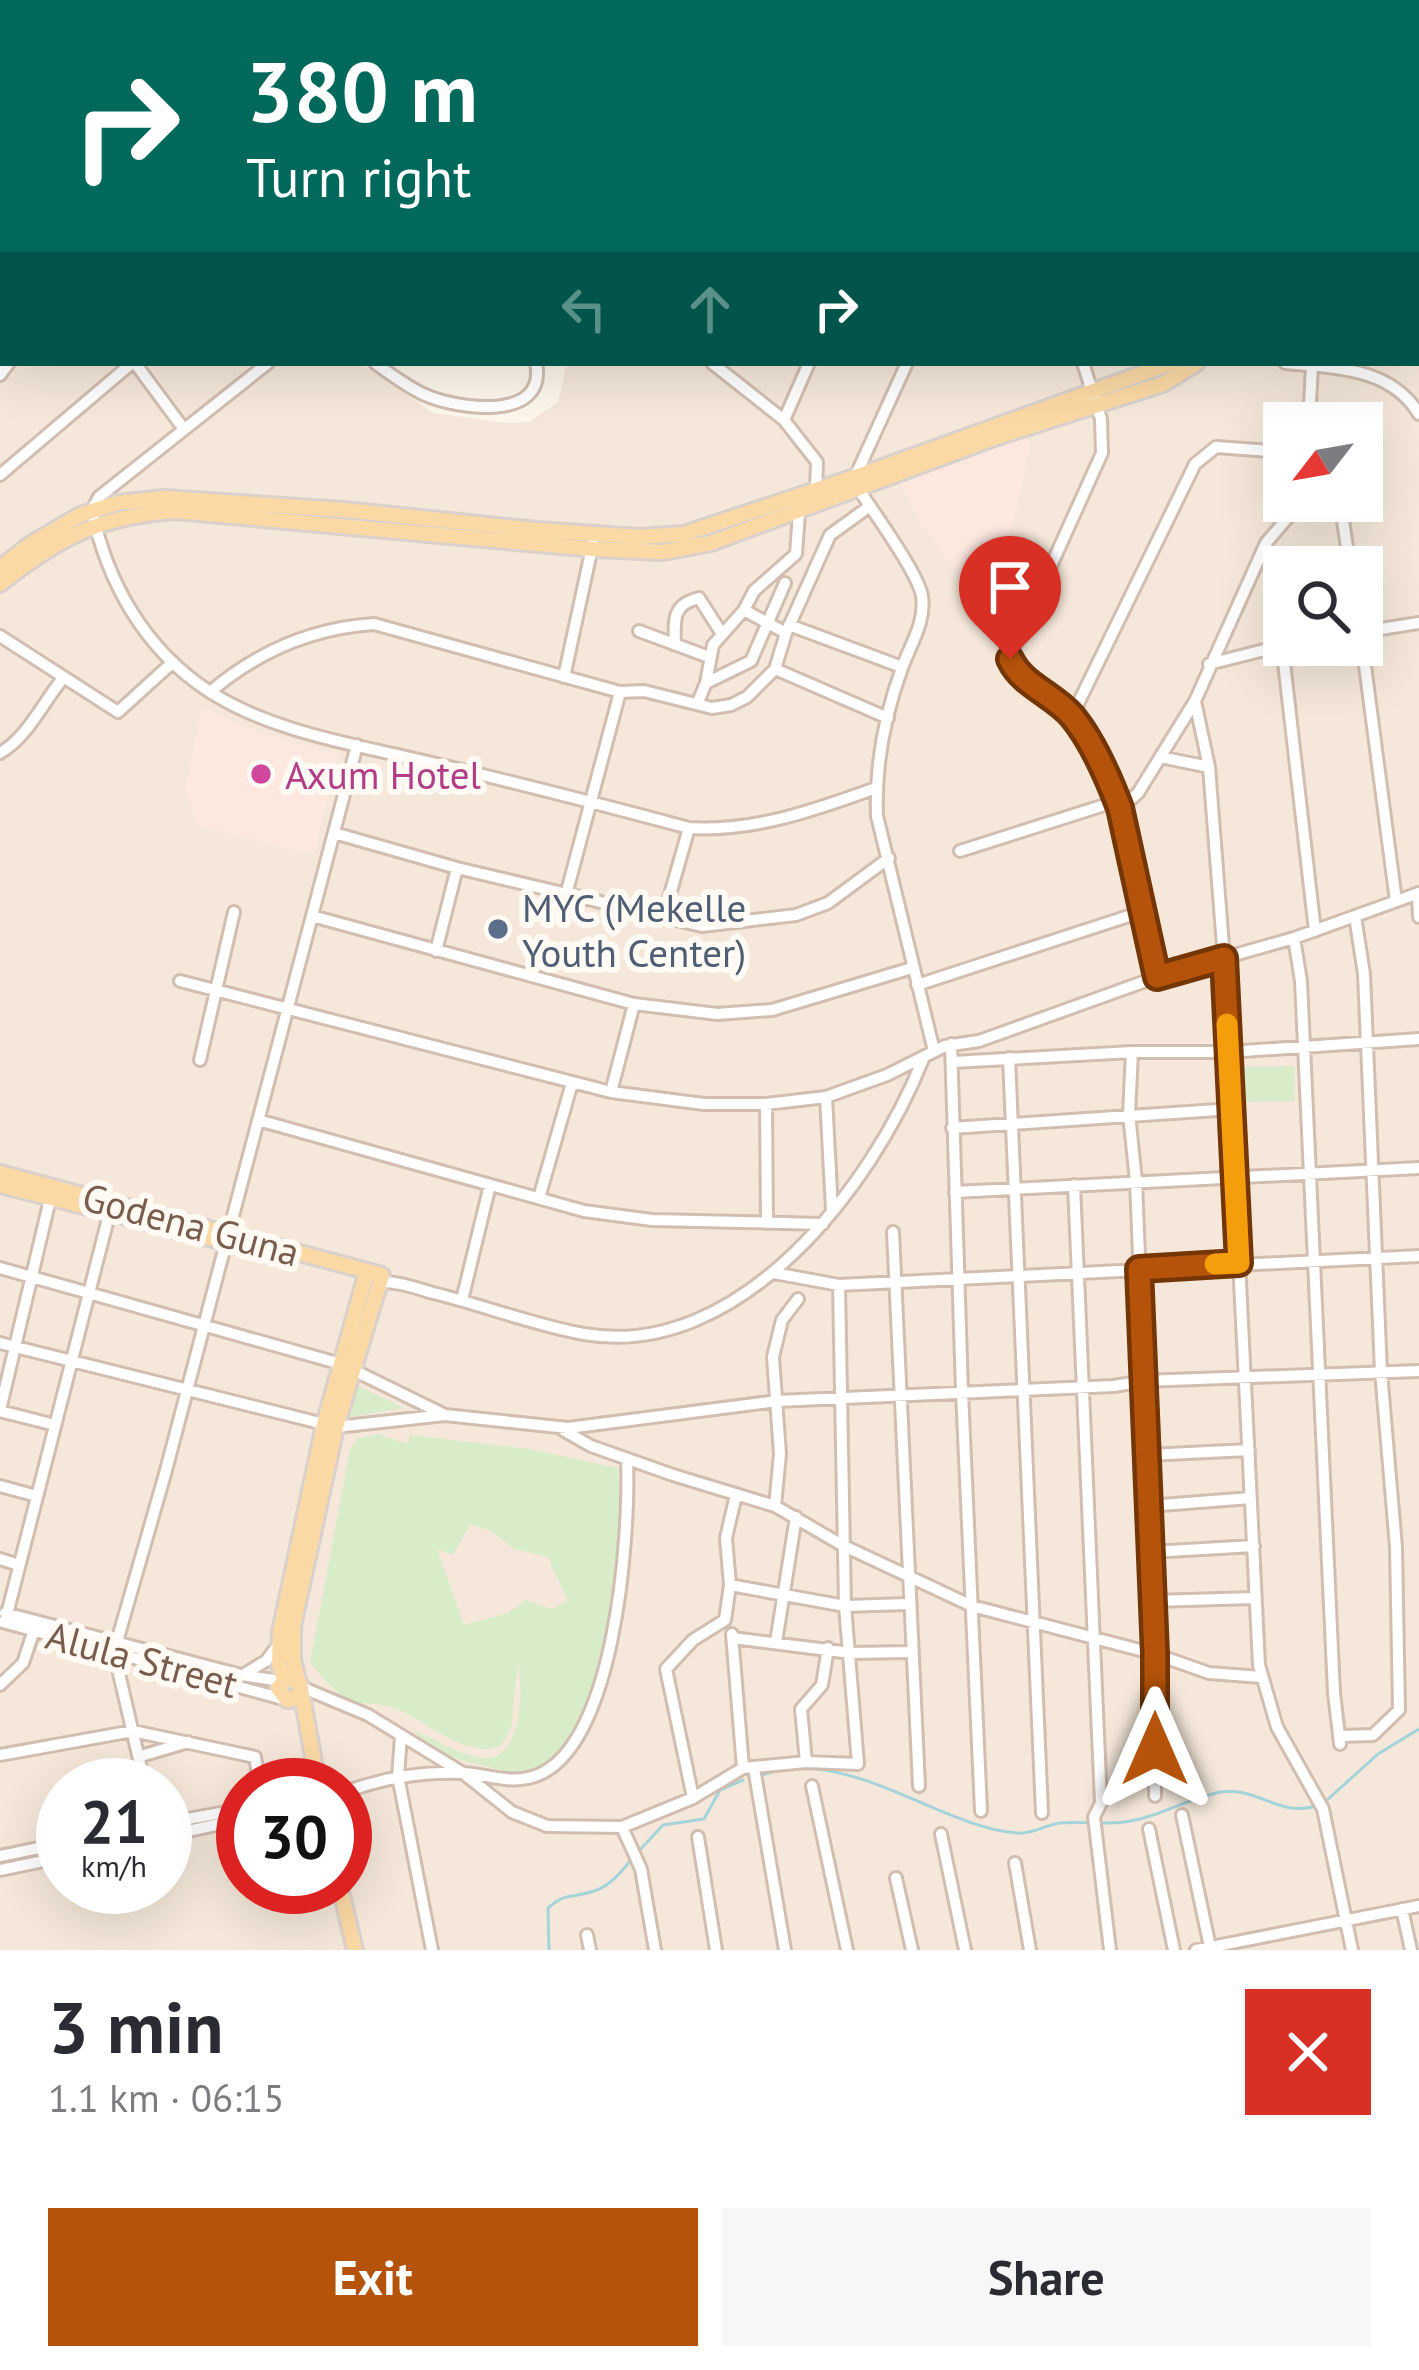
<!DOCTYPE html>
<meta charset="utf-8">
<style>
:root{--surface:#fff;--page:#f7f7f7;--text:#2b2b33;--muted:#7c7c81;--accent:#b45309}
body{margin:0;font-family:"PT Sans",sans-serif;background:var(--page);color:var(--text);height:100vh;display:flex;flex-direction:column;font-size:45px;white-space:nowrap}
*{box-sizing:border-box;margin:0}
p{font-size:39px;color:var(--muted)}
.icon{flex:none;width:66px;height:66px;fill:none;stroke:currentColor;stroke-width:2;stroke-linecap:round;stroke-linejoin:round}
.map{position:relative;height:1950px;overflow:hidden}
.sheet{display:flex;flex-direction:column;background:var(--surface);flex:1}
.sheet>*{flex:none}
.banner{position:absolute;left:0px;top:0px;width:1419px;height:366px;box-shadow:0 12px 48px #0002;background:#00695c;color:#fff;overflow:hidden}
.needle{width:78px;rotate:239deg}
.buttons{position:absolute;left:1263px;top:402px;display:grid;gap:24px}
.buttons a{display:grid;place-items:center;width:120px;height:120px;border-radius:0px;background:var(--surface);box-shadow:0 12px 48px #0002;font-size:60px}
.speed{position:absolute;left:36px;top:1758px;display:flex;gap:24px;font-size:60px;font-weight:700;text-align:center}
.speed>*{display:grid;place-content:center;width:156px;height:156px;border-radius:50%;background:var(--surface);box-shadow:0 12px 48px #0002;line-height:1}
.speed small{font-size:30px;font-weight:400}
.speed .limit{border:18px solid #d22;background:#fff;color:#111}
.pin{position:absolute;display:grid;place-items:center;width:102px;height:102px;color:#fff;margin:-123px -51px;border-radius:50% 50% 50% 0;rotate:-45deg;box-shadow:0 0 12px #0007}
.pin .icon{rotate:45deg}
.me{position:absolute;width:132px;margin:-66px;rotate:0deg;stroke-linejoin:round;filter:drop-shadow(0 0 9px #0008)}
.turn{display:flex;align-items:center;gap:42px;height:252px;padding:0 48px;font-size:54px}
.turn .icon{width:156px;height:156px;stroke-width:2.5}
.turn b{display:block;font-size:84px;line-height:102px}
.lanes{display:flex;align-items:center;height:114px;padding:0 48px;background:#0003;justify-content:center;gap:60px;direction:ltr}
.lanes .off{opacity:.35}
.round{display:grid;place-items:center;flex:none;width:126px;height:126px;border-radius:0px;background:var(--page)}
.overview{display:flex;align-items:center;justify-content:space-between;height:204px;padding:0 48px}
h1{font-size:72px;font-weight:700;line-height:90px}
.button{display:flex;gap:24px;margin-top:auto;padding:24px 48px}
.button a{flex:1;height:138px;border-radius:0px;background:var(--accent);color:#fff;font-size:48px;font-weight:700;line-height:138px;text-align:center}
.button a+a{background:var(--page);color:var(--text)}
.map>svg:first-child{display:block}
.residential{fill:#f5e8da;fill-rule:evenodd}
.commercial{fill:#fde8e0}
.green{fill:#d8ecc9;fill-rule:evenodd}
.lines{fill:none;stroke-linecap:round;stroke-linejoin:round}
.stream{stroke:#a5d3da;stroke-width:3}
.minor-casing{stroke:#d1beb0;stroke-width:16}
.major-casing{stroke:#dad1cd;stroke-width:20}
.minor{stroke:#fff;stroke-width:10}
.major{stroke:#fbd9a5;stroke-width:14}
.route-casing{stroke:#753606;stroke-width:30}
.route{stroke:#b45309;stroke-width:21}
.slow{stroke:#f59e0b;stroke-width:21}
.hotel-dot{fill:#d1479c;stroke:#fffaf3;stroke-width:4.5}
.service-dot{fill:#5c6f8a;stroke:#fffaf3;stroke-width:4.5}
.labels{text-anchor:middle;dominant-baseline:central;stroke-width:12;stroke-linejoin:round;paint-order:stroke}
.hotel-label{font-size:39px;fill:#b23c85;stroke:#fffaf3;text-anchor:start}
.service-label{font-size:39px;fill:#4e5e75;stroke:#fffaf3;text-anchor:start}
.street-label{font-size:39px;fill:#7a5c4d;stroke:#fffaf3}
</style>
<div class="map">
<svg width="1419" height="1950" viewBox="0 0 1419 1950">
<rect width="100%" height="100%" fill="#fdf6ec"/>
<!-- residential -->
<path class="residential" d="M882,0H1419V1950H0V319L3,363H360L433,413L507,423L529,422L558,402L567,363H1416V3H879ZM1284,423H1362V501H1284ZM1284,567H1362V645H1284ZM63,1785H165V1887H63ZM243,1785H345V1887H243Z"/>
<!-- commercial -->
<path class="commercial" d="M1027,436L1030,446L1007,555L966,571L954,570L921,522L900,483Z
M202,707L258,733L338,755L314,855L199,826L185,792Z"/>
<!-- green -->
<path class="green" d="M1294,1066L1295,1101L1239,1102V1067Z
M356,1385L404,1408L349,1417Z
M378,1434L407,1444L410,1435L530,1449L618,1468C627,1531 606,1756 531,1772C515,1775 500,1770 485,1766C457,1760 432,1753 413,1730C433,1738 462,1757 484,1758C523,1760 523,1688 518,1663L511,1728L501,1746C466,1761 421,1715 388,1706C372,1701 358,1708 343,1697C331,1688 320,1673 310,1663L350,1449L359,1438ZM470,1524L489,1530L515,1549L548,1557L568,1601L552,1609L525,1600L508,1613L464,1625L437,1549L453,1555Z"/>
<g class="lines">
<!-- stream -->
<path class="stream" d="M797,1768C875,1767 945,1826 1016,1833C1030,1835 1045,1825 1060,1823C1081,1821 1103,1825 1124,1822C1157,1818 1188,1798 1221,1792C1256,1786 1282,1819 1318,1805
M762,1775L781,1769
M1326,1801L1378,1754L1419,1729
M638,1852L663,1825L704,1819L720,1790L743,1780
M549,1950L548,1908C568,1891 572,1899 594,1891C610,1886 621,1872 632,1859"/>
<!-- minor casing -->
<g class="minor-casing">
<path id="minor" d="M959,0L961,3
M148,3L150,0
M615,3L617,0
M1059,3L1061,0
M1296,3L1301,0
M1416,284L1419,285
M135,363L183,428
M268,363L99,497L92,510C107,582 144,648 207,690C270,732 358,745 432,763C518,783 603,805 689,828C754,832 815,810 876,788
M375,363C390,374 406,386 423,394C457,410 548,422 536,363
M712,363L784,420
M809,363L784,420L817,462L816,490
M1083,363L1101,419L1102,453L1009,659C1023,685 1053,694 1072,716C1093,740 1108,779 1121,808L1157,977
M1285,363C1335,368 1390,367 1419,414
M0,375L9,363
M1309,423L1312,366
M0,475L132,363
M855,477L907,363
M860,491C874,513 918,573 922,596C926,622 910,645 902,668C884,717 875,764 877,816L934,1051
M1340,501L1350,567
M1266,543L1282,645L1315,931
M744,610L786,633
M789,625L902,667
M639,631L709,657
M1362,632L1419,623
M0,636L118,712L173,662
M675,643C674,619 673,604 699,598L722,634
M1362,643L1396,901
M1209,664L1284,645
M775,669L888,718
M564,677L593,543
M706,683L751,661L785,583
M210,692C257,652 312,628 374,624L620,692L644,691L712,708L731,705L747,697L775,669L786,633L830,535L870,506
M1195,701L1209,767L1224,959L1259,1665L1277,1727L1323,1809L1352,1950
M698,702L706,683L713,645L744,610L754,591L796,554L799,513
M1072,716L1195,464L1216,447L1284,452
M0,753C28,737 43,702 64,677
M1160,757L1209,767
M1121,808L1138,793L1195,701L1266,543L1302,501
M334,833L457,868L702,926L796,915L828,903L889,858
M960,851L1117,801
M1418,893L1419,917
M566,895L620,692
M312,916L634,1004L717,1014L772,1010L912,968
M663,919L689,828
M1294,938L1301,981L1334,1693L1340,1744
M436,951L457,868
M180,981L611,1092L704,1104H766L826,1097L887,1075L945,1046L979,1041L1157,977L1294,938L1419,893
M917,985L1141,912
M951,1044L962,1392L981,1811
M1132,1052L1129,1114L1136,1181L1155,1654V1796
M1009,1058L1042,1813
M200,1060L234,912
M953,1062L1132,1052H1228L1419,1039
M611,1092L634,1004
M826,1097L832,1210
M766,1104L767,1223
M258,1120L584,1211L652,1220L823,1224
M952,1128L1232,1109
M1074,1185L1101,1803L1094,1817L1110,1950
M955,1192L1419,1168
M539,1198L572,1083
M893,1232L919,1786
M0,1268L341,1364L445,1415
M774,1273L839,1285L1419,1256
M379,1282C397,1281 416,1288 433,1293C483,1305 533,1325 584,1334C739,1361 873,1186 923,1059
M462,1300L490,1185
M0,1343L336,1427L445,1415L568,1428L777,1401L1114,1386L1143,1381L1419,1371
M0,1410L52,1191
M0,1411L55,1425
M563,1430L591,1446L673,1475L775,1506L842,1545L972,1606L1155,1654L1209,1673L1261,1677
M1148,1455L1249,1450
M0,1486L37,1496
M775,1506L780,1454L773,1357L782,1320L798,1299
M1148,1506L1251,1498
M1151,1552L1254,1546
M0,1559L19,1565
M730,1585L845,1606L908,1604
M1152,1601L1255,1598
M5,1613L241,1675L281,1681
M3,1622L283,1699
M5,1622L111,1207
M732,1634L743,1768
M733,1638L851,1653L911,1652
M776,1642L796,1517
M246,1673L266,1661L278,1645
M0,1685L23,1663L34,1630
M301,1687L368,1715L463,1773L512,1812L547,1826L622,1827L693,1798L743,1768L806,1762L858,1764L845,1606L839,1285
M401,1736L398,1776L432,1950
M1341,1736L1373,1735L1399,1710L1396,1547L1381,1372L1364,974L1355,916
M0,1755L133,1731L255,1757L260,1785
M141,1756L188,1742
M806,1762L801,1709L822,1685L828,1648
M754,1768L785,1950
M145,1785L114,1652L165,1474L357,745
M812,1786L847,1950
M345,1792C383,1778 422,1771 463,1773C484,1774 507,1783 528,1778C616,1760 630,1532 627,1459
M693,1798L666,1669L693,1640L725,1620L730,1585L726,1538L736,1495
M1182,1815L1210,1947
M165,1823L243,1809
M622,1827L641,1869L655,1950
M1149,1829L1174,1950
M941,1834L965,1950
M165,1836L243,1819
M698,1837L716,1950
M0,1856L63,1843
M1015,1863L1030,1950
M0,1870L63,1857
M896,1878L912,1950
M1402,1909L1411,1950
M587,1935L590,1950
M1196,1950L1419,1906"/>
</g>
<!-- major casing -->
<g class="major-casing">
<path id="major" d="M1416,80L1419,77
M1416,97L1419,93
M0,568L29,545L80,515L117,503L164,498L344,510L537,530L639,537L684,534L855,477L1171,363
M0,584C59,537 100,516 176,511L593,549L664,552L711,543L994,438L1163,384L1197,363
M0,1173L382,1275L336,1427L293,1626V1659L298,1681
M0,1185L233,1244
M284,1678L279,1665L280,1632L324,1425L367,1271
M301,1691L294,1699L287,1700L278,1688L287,1678L300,1684L318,1785
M340,1887L355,1950"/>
</g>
<!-- minor -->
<use href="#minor" class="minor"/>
<!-- major -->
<use href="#major" class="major"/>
</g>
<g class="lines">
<!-- route casing -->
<g class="route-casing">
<path id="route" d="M1010,659C1022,685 1053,694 1072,716C1092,740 1109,779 1120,808L1157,977L1224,958L1239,1263L1139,1269L1155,1654V1749"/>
</g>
<!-- route -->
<use href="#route" class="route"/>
<!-- slow -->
<path class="slow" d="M1215,1264L1239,1263L1227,1024"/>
</g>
<!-- markers -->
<circle class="hotel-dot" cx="261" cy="774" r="12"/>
<circle class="service-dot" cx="498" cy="929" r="12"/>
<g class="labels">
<!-- hotel labels -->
<g class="hotel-label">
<text x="285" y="774">Axum Hotel</text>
</g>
<!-- service labels -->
<g class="service-label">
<text x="522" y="907">MYC (Mekelle<tspan x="522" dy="45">Youth Center)</tspan></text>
</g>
<!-- street labels -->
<g class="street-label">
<text transform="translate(191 1224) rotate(15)">Godena Guna</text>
<text transform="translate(142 1659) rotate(15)">Alula Street</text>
</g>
</g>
</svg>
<div class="buttons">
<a><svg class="needle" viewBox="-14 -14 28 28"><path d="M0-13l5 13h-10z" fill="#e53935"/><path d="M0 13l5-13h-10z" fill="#7c7c81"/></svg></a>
<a><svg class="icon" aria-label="search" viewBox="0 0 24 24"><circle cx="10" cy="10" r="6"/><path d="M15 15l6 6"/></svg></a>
</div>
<div class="speed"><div>21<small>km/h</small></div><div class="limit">30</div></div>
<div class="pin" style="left:1010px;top:659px;background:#d93025"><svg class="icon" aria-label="arrive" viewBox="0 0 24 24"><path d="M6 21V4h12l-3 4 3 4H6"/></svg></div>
<svg class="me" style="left:1155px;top:1749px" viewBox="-20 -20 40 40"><path d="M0-17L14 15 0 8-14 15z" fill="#b45309" stroke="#fff" stroke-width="4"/></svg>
<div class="banner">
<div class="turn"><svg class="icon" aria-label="right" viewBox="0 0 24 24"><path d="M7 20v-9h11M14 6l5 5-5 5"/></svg><div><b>380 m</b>Turn right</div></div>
<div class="lanes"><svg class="icon off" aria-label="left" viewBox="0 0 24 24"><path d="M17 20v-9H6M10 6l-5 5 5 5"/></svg><svg class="icon off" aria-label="ahead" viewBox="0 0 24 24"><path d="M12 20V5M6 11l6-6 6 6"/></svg><svg class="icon" aria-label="right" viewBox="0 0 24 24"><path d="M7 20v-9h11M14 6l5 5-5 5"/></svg></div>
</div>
</div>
<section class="sheet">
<div class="overview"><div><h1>3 min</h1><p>1.1 km · 06:15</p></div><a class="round" style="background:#d93025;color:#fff"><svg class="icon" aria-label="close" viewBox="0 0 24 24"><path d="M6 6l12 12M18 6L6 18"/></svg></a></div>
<div class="button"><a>Exit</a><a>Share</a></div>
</section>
